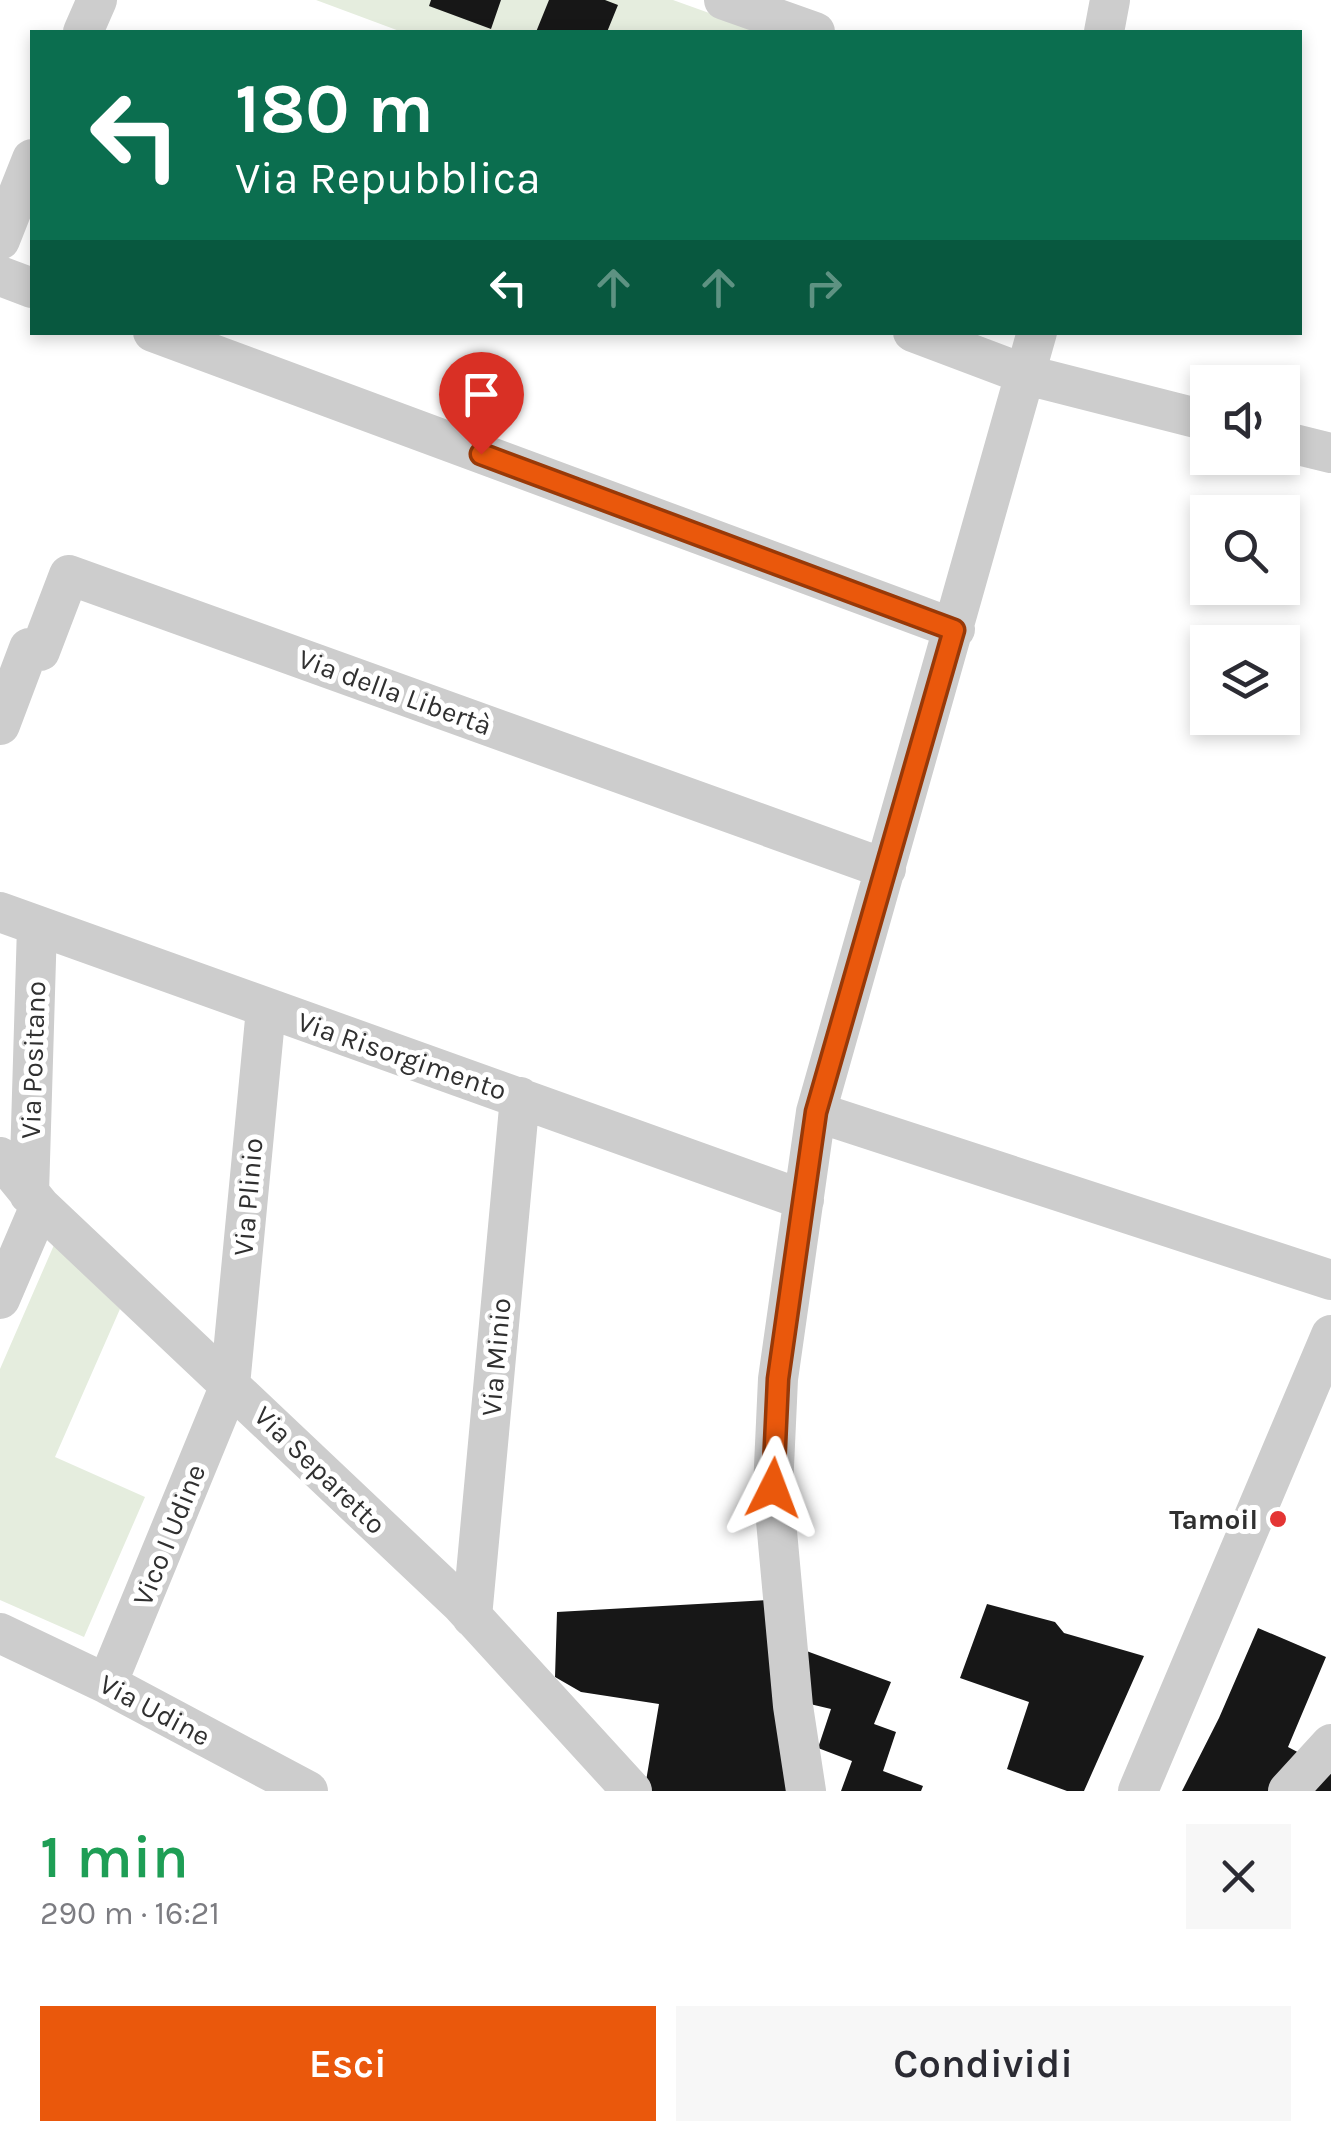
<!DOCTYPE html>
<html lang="it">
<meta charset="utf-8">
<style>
:root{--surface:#fff;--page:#f7f7f7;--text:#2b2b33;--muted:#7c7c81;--accent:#ea580c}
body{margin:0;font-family:Karla,sans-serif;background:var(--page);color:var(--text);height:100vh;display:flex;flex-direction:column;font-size:38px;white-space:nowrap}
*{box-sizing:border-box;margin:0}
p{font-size:32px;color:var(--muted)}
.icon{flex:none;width:55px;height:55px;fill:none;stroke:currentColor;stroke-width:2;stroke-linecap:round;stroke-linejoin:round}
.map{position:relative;height:1791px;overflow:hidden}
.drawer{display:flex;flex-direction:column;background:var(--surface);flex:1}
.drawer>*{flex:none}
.banner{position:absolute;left:30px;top:30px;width:1272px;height:305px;border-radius:0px;box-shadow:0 5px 15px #0003;background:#0b6e4f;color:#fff;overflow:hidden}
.tools{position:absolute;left:1190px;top:365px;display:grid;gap:20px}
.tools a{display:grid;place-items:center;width:110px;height:110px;border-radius:0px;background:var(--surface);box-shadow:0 5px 15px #0003;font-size:50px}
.pin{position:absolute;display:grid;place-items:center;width:85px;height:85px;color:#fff;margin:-102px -42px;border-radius:50% 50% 50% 0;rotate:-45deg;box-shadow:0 0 10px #0007}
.pin .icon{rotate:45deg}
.me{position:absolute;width:110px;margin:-55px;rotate:3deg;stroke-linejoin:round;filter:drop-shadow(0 0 8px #0008)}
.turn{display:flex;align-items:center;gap:35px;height:210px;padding:0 40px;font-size:45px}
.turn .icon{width:130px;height:130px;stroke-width:2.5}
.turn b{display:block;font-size:70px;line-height:85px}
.lanes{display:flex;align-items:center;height:95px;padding:0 40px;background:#0003;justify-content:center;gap:50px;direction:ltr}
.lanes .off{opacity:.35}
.round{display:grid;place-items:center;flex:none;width:105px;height:105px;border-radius:0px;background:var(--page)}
.overview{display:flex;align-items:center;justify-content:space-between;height:170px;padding:0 40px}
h1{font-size:60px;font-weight:600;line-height:75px;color:#1e9e55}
.cta{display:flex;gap:20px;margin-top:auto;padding:20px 40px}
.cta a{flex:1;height:115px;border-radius:0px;background:var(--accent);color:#fff;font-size:40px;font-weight:600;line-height:115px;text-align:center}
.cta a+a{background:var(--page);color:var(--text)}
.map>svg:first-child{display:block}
.green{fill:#e5edde}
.building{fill:#171717}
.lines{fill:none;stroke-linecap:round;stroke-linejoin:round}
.minor{stroke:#cdcdcd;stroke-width:40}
.route-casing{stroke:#983908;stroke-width:25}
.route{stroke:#ea580c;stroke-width:18}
.poi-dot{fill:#e43534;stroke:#fff;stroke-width:4}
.labels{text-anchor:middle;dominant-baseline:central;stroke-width:10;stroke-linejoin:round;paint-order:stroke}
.street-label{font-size:28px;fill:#303030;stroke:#fff}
.poi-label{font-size:28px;font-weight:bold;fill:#303030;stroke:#fff;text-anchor:end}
</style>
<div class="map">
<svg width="1331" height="1791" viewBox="0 0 1331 1791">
<rect width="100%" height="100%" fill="#fff"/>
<!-- green -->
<path class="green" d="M316,0H673L762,32H402Z
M54,1245L120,1309L55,1457L145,1497L84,1637L0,1600V1369Z"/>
<!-- building -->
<path class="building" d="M431,0H501L491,29L429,6Z
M549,0H605L618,5L607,32H536Z
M767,1600L793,1791H649L645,1787L659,1704L581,1692L555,1677L557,1612Z
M987,1604L1055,1622L1064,1633L1144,1656L1084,1791H1067L1007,1769L1029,1702L960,1678Z
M1258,1628L1326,1657L1288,1747L1307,1757L1276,1791H1182L1219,1718Z
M801,1649L891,1682L874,1724L896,1732L883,1771L923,1786L921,1791H841L852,1761L818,1748L831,1709L810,1704Z
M1331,1763V1791H1305Z"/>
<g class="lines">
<!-- minor -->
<path class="minor" d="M724,0L815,32
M83,32L97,0
M1104,32L1110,0
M0,240L32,159
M0,276L32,288
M153,332L955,629
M913,332L1027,375L1208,421
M1282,441L1331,453
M0,725L29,648L40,651L69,575L886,869
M0,912L804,1200
M816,1112L1331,1280
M0,1157L40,1206L461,1604L632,1791
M29,1194L37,926
M0,1299L40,1206
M472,1617L520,1097
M0,1633L107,1684L308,1791
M107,1684L230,1385L266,1009
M806,1791L793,1706L773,1488L778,1379L816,1112L1037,332
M1138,1791L1331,1335
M1288,1791L1331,1744"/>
</g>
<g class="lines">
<!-- route casing -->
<g class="route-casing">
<path id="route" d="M481,454L954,630L816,1112L778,1379L773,1488"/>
</g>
<!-- route -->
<use href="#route" class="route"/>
</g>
<!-- markers -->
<circle class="poi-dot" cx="1278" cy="1519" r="10"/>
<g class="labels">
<!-- street labels -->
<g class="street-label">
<text transform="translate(395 692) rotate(20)">Via della Libertà</text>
<text transform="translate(402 1056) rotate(19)">Via Risorgimento</text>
<text transform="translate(33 1060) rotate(-88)">Via Positano</text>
<text transform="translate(248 1197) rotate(-85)">Via Plinio</text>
<text transform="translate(496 1357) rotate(-85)">Via Minio</text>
<text transform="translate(320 1470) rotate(44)">Via Separetto</text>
<text transform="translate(169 1535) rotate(-68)">Vico I Udine</text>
<text transform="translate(155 1710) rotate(28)">Via Udine</text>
</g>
<!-- poi labels -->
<g class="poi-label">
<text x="1258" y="1519">Tamoil</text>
</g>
</g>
</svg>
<div class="tools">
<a><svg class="icon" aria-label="sound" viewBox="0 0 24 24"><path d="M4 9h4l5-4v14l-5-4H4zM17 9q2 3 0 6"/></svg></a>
<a><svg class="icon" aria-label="search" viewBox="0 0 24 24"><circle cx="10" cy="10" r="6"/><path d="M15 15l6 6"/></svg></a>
<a><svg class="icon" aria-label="layers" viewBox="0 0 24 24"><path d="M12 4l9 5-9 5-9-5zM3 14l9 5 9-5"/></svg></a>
</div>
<div class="pin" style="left:481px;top:454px;background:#d93025"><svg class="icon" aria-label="arrive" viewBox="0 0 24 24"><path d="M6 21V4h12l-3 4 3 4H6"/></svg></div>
<svg class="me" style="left:773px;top:1488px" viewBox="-20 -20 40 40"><path d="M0-17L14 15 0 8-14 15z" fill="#ea580c" stroke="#fff" stroke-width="4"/></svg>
<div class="banner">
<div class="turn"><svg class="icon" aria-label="left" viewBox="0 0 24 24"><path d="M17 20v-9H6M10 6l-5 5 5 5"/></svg><div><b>180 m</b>Via Repubblica</div></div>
<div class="lanes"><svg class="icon" aria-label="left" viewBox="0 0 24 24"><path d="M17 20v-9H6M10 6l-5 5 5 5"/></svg><svg class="icon off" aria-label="ahead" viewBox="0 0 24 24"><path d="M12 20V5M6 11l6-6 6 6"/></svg><svg class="icon off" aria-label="ahead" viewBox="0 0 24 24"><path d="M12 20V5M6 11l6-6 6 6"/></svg><svg class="icon off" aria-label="right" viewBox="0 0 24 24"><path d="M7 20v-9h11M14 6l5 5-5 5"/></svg></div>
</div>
</div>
<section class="drawer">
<div class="overview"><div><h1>1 min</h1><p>290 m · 16:21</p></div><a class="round"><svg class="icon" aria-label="close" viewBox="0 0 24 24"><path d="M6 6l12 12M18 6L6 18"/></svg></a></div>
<div class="cta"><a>Esci</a><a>Condividi</a></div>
</section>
